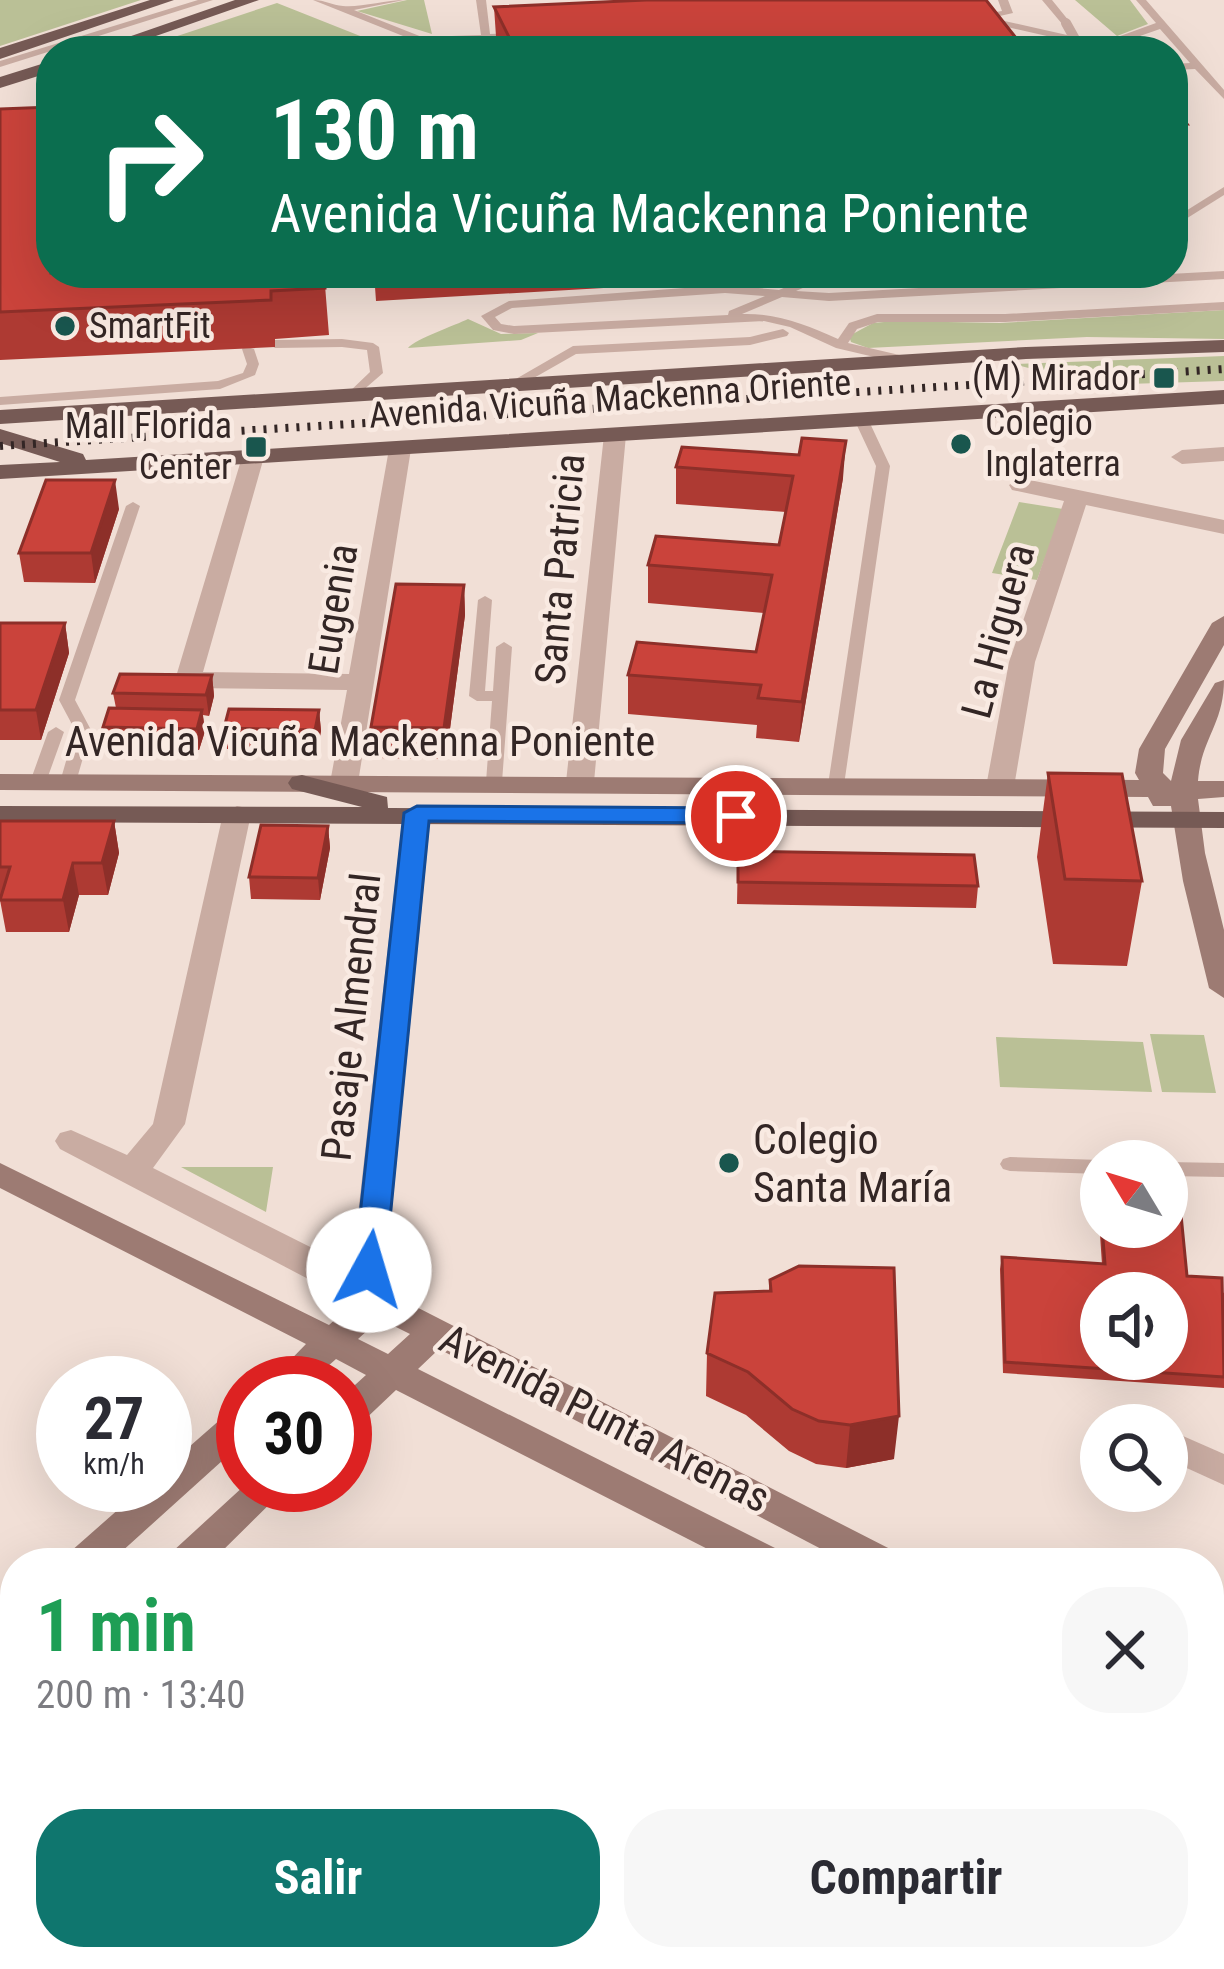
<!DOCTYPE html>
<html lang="es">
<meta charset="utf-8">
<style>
:root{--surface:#fff;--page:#f7f7f7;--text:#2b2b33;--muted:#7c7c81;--accent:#0f766e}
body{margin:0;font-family:"Roboto Condensed",sans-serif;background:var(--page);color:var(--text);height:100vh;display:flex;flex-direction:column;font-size:45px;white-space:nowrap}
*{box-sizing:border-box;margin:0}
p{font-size:39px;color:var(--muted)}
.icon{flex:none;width:66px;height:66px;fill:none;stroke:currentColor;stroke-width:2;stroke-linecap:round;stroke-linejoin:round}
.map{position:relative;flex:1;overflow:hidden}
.panel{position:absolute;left:0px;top:1548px;width:1224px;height:423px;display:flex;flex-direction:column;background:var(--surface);border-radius:48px 48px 0 0;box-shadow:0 12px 48px #0002}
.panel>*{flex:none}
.top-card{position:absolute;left:36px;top:36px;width:1152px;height:252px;border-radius:48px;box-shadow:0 12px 48px #0002;background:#0b6e4f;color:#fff;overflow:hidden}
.needle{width:78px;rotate:308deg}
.fabs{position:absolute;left:1080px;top:1140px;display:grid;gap:24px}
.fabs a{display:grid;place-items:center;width:108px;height:108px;border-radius:50%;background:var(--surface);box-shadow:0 12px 48px #0002;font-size:60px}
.speed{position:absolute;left:36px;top:1356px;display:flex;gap:24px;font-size:60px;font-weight:700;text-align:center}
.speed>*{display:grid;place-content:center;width:156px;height:156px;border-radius:50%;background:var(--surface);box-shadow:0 12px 48px #0002;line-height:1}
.speed small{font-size:30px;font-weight:400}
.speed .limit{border:18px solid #d22;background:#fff;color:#111}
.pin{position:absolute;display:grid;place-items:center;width:102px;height:102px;color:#fff;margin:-51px;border:6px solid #fff;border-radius:50%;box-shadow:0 3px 12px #0007}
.me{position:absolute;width:132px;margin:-66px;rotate:6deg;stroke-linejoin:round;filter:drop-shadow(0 0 9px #0008)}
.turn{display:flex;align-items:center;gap:42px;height:252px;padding:0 36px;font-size:54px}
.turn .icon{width:156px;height:156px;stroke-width:2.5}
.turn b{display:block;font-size:84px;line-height:102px}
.round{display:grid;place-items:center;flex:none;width:126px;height:126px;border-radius:48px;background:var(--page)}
.overview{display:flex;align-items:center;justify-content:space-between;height:204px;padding:0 36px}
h1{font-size:72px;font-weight:700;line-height:90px;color:#1e9e55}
.button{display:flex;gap:24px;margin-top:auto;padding:24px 36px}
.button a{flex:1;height:138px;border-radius:48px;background:var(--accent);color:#fff;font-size:48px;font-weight:700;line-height:138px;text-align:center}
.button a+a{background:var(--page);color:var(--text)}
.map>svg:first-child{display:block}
.green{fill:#bac096}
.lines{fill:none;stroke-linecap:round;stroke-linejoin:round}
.lane{fill:#c9aca2;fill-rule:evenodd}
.street{fill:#c9aca2;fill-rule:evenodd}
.secondary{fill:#9d7b73;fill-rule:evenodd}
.primary{fill:#765a55;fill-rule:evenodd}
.rail{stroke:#332625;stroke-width:8;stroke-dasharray:3 8;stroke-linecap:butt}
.lane-bridge{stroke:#c9aca2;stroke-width:10}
.wall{fill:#ae3a33}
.shaded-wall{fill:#8d2f29}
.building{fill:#ca433b;stroke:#8d2f29;stroke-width:3;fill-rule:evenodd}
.route{fill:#1a73e8;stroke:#114b97;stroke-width:3}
.poi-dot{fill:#19564e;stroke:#f9eae2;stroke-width:4.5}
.labels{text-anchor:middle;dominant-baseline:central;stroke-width:9;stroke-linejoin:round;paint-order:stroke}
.far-poi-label{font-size:36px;fill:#332625;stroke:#f9eae2;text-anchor:start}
.far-street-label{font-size:36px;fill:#332625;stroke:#f9eae2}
.street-label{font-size:42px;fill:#332625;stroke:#f9eae2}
.poi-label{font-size:42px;fill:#332625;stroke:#f9eae2;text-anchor:start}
</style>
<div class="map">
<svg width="1224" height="1969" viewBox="0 0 1224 1969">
<rect width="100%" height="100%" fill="#f1dfd6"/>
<!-- green -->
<path class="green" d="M0,0H141L0,46Z
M407,0H424L432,34L357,11Z
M1075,0H1130L1148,24L1117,36Z
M277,3L398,51H132Z
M1224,310V339L1087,337L868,348L851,342L849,336L873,323L895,321L1000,323Z
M468,319L501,334L538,333L521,340L408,348C415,339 456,325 468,319Z
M1224,356V381L1095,385L1013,364Z
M1019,502L1063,509L1037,580L992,573Z
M1150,1034L1204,1035L1216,1093L1162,1092Z
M996,1037L1143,1042L1152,1092L1000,1087Z
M181,1167H273L266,1212Z"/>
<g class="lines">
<!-- lane -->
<path class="lane" d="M198,0H213L0,67V61Z
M313,0C325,0 332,5 343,6C358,8 386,0 404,0L354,10L422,37L481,35L476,0H486L490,34L518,33L523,36L518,39L433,43L428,46Z
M998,0H1008L1013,13L991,18L1067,35L1090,47L1156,23L1136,0H1146L1224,90V99L1195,69L1173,70V64L1190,63L1160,29L1097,51H1082L1060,39L985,22L984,18L972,16L1002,11Z
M1042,0H1052L1069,21V25H1063Z
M1224,187V195L1173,227V219Z
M1224,271V279L829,301L782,297L742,314C778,313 806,325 838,339L849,323L877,314H1005L1224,302V310L1005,322H878L857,329L848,343L908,357L910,360L904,364L836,348L790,327L764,321L514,334L493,330L481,316L509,301L725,285L779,290L811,276L871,273L865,277L814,283L796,291L829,293ZM725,293L765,296L729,311L728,315L514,326L501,324L495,317L512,308Z
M783,329L789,333L787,336L750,345L576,354L518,387L507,384L573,346L750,337Z
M342,339L373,343L379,347L383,373L353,399L346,395L370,372L367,350L342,347L275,348L269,344L275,340Z
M244,346L254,349L259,364L255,375L220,389L0,405V397L218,381L243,373L247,364L242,349Z
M861,415L868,419L890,466L844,785L836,790L828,785L876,466L854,419Z
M133,502L140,506L75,700L91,730L76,782L68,787L60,782L75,730L59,700L126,506Z
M485,596L492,600L485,691H493L496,647L504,642L512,647L502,782L494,787L486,782L492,701H477L469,696L478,600Z
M56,727L64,732L46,782L38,787L32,785L30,782L48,732Z
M1010,1157L1101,1160L1104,1161H1101V1174L1010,1171L1003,1169L1000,1164L1003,1159Z
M1167,1162L1224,1163V1177L1167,1176Z"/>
<!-- street -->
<path class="street" d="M615,428L626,435L594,782L580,790L566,782L604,435Z
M400,442L411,449L358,783L344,791L330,783L347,690L188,688L175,680L242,457L253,450L264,457L203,672L349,674L389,449Z
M1224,447V461L1182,464L1171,457L1182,450Z
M1020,478L1224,520V534L1086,505L1035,662L1014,787L1000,795L986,787L1009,662L1064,501L1012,490L1009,485Z
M417,805L431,813L386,1270L394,1302L389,1311L377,1315L60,1149L55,1141L60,1133L71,1130L127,1155L153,1124L223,814L237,806L247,808L251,814L185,1124L153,1168L352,1268L403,813Z
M1167,1429L1224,1454V1485L1167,1459Z
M650,1956H706L712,1969H656Z
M813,1956H860L854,1969H807Z"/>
<!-- secondary -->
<path class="secondary" d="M1224,616V645L1165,749L1163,773L1171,781L1181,740L1215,683L1224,680C1224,724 1201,739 1198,781H1224V797L1198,799L1205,853L1224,930V998L1209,988L1183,881L1171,806H1153L1148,797L0,790V774L1139,780L1135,773L1139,749L1212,623Z
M0,1163L329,1325C347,1309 364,1285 389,1293L896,1552L902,1563H848L439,1349L418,1369L783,1552L789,1563H735L396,1390L358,1426L345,1430V1394L366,1375L336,1359L309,1383H268L306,1344L0,1188ZM380,1319L410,1334L388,1354L358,1339Z
M243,1407V1442L109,1563H64L70,1552L146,1485H165V1468L230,1411Z
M245,1485H289L210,1563H166L172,1552Z
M15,1608V1648L0,1653V1614Z
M1224,1650V1705L1211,1710L1224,1715V1752L1209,1746V1657Z
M15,1701V1744L0,1750V1706Z
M1209,1768L1224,1773V1811L1209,1806Z"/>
<!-- primary -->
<path class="primary" d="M150,0H174L0,59V48Z
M235,0H259L113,51H88Z
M51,61V72L0,88V77Z
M1224,340V352L1026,359L0,424V410L1026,347Z
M1224,390V404L0,479V465L60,462L0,443V429L83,454L86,460Z
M302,775L387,797L388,808L1224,812V828L0,822V806L362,807L292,789L288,783L292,777Z"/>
<!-- rail -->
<path class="rail" d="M0,446L1224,369"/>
<!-- lane-bridge -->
<path class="lane-bridge" d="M1066,23L1076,41L1074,51"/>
</g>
<!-- wall -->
<path class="wall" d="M494,7L1016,38L1015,47L1018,51H497Z
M1173,106L1187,124L1180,168H1173Z
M0,109L324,273L329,335L275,339V347L0,360Z
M374,273H708V282L376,301Z
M676,467L843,478L799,742L756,738L757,725L628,714V675L756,652L764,613L648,603V565L779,545L786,512L676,504Z
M119,509L95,583L24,582L19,553Z
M464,585L465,615L446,759L374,758L371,727Z
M0,623H65L69,653L41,740H0Z
M212,675L214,696L209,716L203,715L205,731L199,750L106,748L103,727L116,708L113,693Z
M319,710L321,731L317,751L227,749L224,728Z
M1048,773L1142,881L1127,966L1053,964L1037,857Z
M0,821H114L119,853L108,895H79L69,932H6L0,900Z
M328,826L330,848L320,900L251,899L249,877Z
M738,851L978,886L976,908L737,904Z
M1099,1179H1101V1227H1167L1187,1276L1224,1293V1388L1003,1373L1000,1269L1002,1257L1102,1264L1097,1191Z
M770,1280L894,1459L846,1468L816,1464L789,1451L746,1415L706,1396L707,1353L769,1291Z"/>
<!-- shaded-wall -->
<path class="shaded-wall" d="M846,441L843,478L799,742L802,702Z
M115,480L119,509L95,583L91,553Z
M464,585L465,615L446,759L444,728Z
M65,623L69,653L41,740L36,710Z
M212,675L214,696L209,716L206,695Z
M202,710L205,731L199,750L197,729Z
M319,710L321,731L317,751L315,730Z
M114,821L119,853L108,895L102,863Z
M328,826L330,848L320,900L318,878Z
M73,863L79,895L69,932L63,900Z
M899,1416L894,1459L846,1468L850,1425Z"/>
<!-- building -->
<path class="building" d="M646,0H986L1016,38H1009L1018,51H516L494,7Z
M1173,106L1187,124H1173Z
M51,107V273H324L325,288L271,291V300L0,312V109Z
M802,438L846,441L802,702L758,698L761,685L628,675L637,642L756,652L772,575L648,565L656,536L779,545L793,476L676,467L682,447L799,455Z
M46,480H115L91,553H19Z
M396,584L464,585L444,728L371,727Z
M0,623H65L36,710H0Z
M120,674L212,675L206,695L113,693Z
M109,708L202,710L197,729L103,727Z
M229,709L319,710L315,730L224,728Z
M1048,773L1122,774L1142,881L1065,879Z
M0,821H114L102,863H73L63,900H0L10,867H0Z
M261,825L328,826L318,878L249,877Z
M738,851L974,855L978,886L738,882Z
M1167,1184H1178L1187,1276L1222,1278L1224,1377L1005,1362L1002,1257L1105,1264L1102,1227H1167ZM1101,1293H1167V1359H1101Z
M799,1266L894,1268L899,1416L850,1425L819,1421L792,1409L748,1372L707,1353L715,1293L771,1291L770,1280Z"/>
<!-- route -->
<path class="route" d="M417,806L736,808L749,816L736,823L429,821L385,1270L380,1278H358L354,1270L404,813Z"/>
<!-- markers -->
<g class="poi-dot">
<circle cx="65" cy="326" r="12"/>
<rect x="1152" y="366" width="24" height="24" rx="6"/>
<circle cx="961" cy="444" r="12"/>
<rect x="244" y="435" width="24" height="24" rx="6"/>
<circle cx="729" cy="1163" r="12"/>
</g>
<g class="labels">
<!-- far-poi labels -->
<g class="far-poi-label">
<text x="89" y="326">SmartFit</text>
<text x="1140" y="378" text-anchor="end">(M) Mirador</text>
<text x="985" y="423">Colegio<tspan x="985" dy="41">Inglaterra</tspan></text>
<text x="232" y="426" text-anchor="end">Mall Florida<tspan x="232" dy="41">Center</tspan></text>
</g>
<!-- far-street labels -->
<g class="far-street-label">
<text transform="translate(610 399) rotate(-4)">Avenida Vicuña Mackenna Oriente</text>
</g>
<!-- street labels -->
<g class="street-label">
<text transform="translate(560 569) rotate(-85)">Santa Patricia</text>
<text transform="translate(333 609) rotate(-81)">Eugenia</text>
<text transform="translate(998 631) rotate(-75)">La Higuera</text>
<text x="360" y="741">Avenida Vicuña Mackenna Poniente</text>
<text transform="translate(351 1017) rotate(-84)">Pasaje Almendral</text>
<text transform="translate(605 1418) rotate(27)">Avenida Punta Arenas</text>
</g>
<!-- poi labels -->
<g class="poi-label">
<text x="753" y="1139">Colegio<tspan x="753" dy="48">Santa María</tspan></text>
</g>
</g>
</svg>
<div class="fabs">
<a><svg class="needle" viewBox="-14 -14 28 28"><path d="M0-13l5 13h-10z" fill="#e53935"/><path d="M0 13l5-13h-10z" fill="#7c7c81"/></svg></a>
<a><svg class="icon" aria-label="sound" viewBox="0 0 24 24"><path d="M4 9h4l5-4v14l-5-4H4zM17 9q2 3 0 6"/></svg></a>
<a><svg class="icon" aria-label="search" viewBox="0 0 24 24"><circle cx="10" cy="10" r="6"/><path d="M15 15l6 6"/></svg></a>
</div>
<div class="speed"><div>27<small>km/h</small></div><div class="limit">30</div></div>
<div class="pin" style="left:736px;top:816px;background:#d93025"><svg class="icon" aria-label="arrive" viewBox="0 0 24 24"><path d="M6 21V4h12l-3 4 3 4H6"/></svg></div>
<svg class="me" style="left:369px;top:1270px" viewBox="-20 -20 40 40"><circle r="19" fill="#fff"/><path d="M0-13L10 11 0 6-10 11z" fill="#1a73e8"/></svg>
<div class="top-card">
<div class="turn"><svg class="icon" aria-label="right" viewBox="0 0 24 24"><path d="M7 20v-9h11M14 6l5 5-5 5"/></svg><div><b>130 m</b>Avenida Vicuña Mackenna Poniente</div></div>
</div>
<section class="panel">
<div class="overview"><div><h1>1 min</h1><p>200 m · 13:40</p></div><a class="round"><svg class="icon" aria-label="close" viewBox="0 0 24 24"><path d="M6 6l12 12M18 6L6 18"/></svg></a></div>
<div class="button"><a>Salir</a><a>Compartir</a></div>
</section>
</div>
